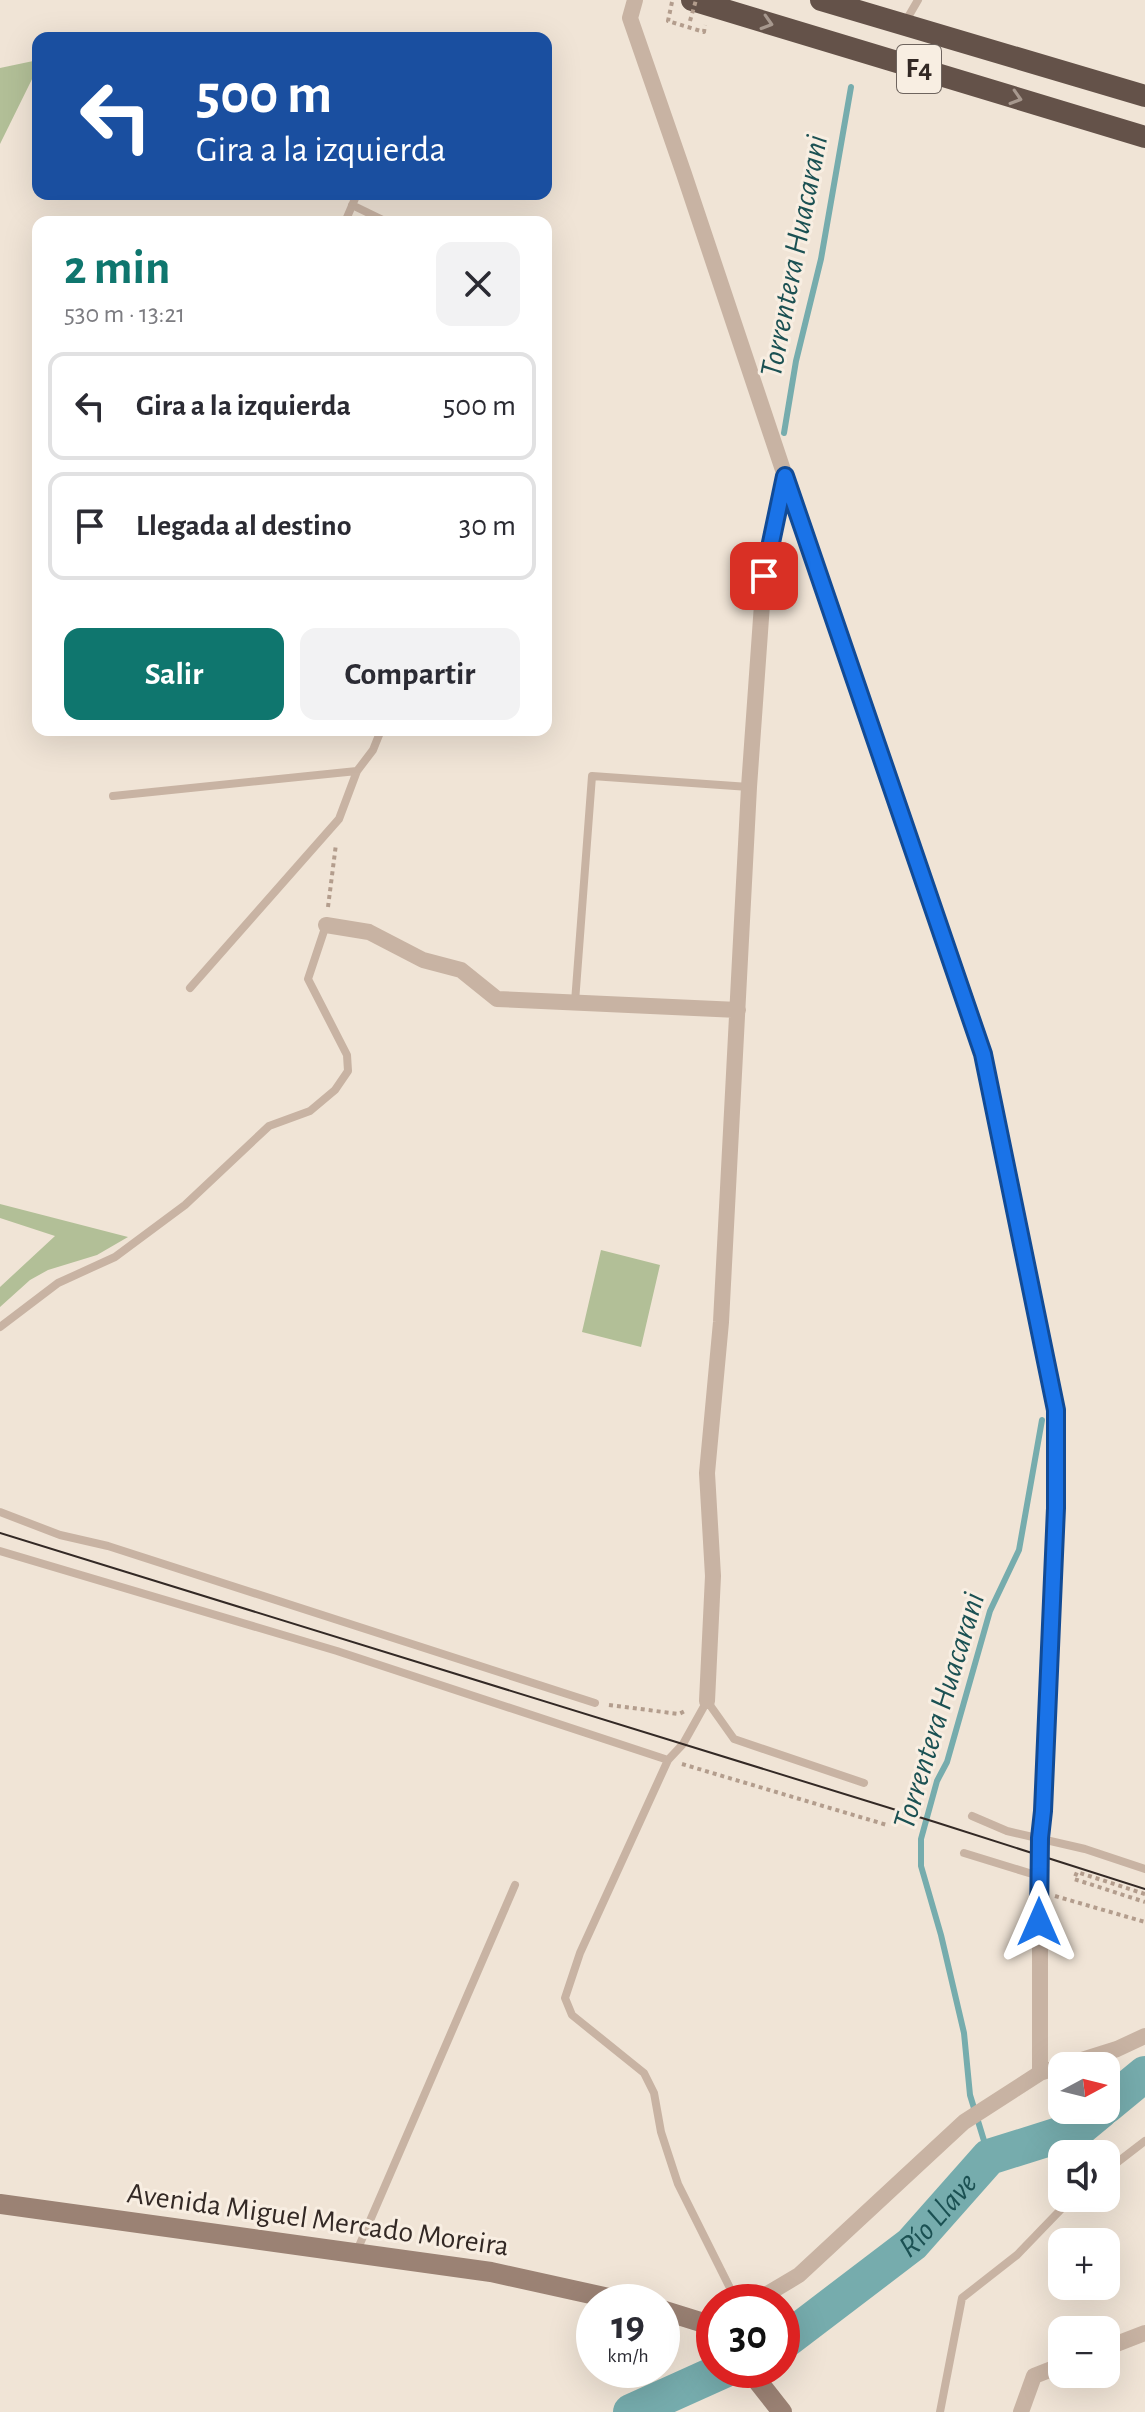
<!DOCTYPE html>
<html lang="es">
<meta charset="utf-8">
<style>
:root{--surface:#fff;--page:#f2f2f3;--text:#2b2b33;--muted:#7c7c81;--line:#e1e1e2;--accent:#0f766e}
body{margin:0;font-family:"Alegreya Sans",sans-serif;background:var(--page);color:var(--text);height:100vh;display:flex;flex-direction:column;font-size:30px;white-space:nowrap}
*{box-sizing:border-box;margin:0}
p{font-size:26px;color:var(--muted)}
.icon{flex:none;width:44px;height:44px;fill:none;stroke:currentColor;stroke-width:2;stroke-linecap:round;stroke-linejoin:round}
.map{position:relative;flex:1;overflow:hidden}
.side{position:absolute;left:32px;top:216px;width:520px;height:520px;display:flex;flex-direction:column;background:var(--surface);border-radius:16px;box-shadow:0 8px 32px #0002}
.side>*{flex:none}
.banner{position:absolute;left:32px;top:32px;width:520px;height:168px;border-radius:16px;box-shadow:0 8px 32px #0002;background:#1a4fa0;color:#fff;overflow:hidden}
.needle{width:52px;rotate:83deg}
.controls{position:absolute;left:1048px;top:2052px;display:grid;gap:16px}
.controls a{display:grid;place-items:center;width:72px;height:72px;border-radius:16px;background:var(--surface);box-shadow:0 8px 32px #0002;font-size:40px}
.speed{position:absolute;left:576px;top:2284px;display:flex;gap:16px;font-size:40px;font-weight:700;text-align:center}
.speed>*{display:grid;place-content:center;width:104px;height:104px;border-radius:50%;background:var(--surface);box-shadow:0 8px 32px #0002;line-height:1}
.speed small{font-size:20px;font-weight:400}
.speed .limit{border:12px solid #d22;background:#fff;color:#111}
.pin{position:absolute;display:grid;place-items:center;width:68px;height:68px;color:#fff;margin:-34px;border-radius:16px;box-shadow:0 4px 12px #0006}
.me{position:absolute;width:88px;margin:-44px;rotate:0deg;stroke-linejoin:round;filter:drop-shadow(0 0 6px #0008)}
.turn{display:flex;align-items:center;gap:28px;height:168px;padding:0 32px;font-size:36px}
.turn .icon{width:104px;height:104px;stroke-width:2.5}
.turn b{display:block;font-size:56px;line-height:68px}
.round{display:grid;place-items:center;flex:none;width:84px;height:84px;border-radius:16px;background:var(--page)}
.head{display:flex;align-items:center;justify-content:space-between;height:136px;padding:0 32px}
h1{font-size:48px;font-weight:600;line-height:60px;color:var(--accent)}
.primary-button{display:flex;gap:16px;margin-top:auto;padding:16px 32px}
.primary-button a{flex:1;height:92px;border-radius:16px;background:var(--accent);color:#fff;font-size:32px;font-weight:600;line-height:92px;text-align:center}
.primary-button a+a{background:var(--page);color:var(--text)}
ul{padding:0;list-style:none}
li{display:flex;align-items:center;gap:24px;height:108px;margin:0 16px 12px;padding:0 16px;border:4px solid var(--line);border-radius:16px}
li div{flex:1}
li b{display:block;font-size:30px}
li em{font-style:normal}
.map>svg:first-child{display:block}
.green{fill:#b2bf97}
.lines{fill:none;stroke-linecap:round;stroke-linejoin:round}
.stream{stroke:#76acad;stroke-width:6}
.river{stroke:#76acad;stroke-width:36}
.path{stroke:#b39d8d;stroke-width:4;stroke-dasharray:4 4;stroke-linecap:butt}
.service{stroke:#c8b3a3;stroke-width:8}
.minor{stroke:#c8b3a3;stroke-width:16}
.secondary{stroke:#9b8274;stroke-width:20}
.trunk{stroke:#645249;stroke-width:22}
.tram{stroke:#332925;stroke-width:2}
.path-bridge{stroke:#b39d8d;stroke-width:4;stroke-dasharray:4 4;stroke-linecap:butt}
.oneway{stroke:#a7988e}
.route-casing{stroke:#114b97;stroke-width:20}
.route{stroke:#1a73e8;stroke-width:14}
.labels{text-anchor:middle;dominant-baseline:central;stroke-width:6;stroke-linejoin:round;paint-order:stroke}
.shield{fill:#f8eee2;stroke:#6e645e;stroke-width:2}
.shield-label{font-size:28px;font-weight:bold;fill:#332925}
.street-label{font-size:30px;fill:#332925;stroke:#f8eee2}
.water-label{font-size:32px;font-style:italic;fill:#1b5153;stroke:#f8eee2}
</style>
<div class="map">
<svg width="1145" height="2412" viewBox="0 0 1145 2412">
<rect width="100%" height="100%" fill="#f0e4d6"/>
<!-- green -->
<path class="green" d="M38,60V67L0,144V68Z
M0,1204L128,1237L97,1255L48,1270L30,1280L0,1307V1287L55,1236L0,1218Z
M601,1250L660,1265L641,1347L582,1332Z"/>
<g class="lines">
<!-- stream -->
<path class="stream" d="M784,433L796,361L821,259L851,87
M989,2157L970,2095L964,2033L941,1935L921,1866V1839L937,1781L947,1762L990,1611L1019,1550L1042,1420"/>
<!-- river -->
<g class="river">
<path d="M1106,2106L1145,2074"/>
<path id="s1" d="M782,2343L912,2244L989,2157L1078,2129L1101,2110"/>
<path d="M631,2412L724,2370"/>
</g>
<!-- path -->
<path class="path" d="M672,2L668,21L704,32L705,25
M328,907L336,844
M609,1705L679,1714L687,1710
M682,1764L887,1825
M1145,1894L1077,1872L1074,1879L1145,1902
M1055,1896L1145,1922"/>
<!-- service -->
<path class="service" d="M904,24L918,0
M352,205L387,222
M345,222L357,194
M113,796L357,771
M190,988L339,819L357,771L373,750L381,730
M575,1002L592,776L749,787
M0,1327L58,1283L115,1257L185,1205L269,1126L310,1111L335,1090L348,1071L347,1055L308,979L326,925
M0,1512L60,1535L108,1546L595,1703
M0,1551L337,1651L668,1760
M972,1816L1007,1831L1085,1849L1145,1869
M964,1853L1039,1876
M1106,2171L1145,2141
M356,2253L515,1885
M737,2302L678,2184L661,2132L654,2093L644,2073L572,2015L565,1998L580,1953L668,1760L683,1744L707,1701L734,1739L864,1783
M940,2412L962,2298L1017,2255L1072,2198"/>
<!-- minor -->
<path class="minor" d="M635,0L630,18L684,174L785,476L974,1023L983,1054L1056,1410V1508L1043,1811L1040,1838V2073
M326,925L369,932L423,960L461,970L497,999L738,1010
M707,1701L713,1576L707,1473L721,1322L749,787L764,576L784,478
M1063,2066L1117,2049L1145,2036
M754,2302L799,2275L964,2122L1040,2073L1062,2066
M1106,2348L1145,2333
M1021,2412L1034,2376L1062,2365"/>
<!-- secondary -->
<path class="secondary" d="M0,2204L491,2272L627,2302
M662,2310L707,2324L714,2330
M749,2370L782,2412"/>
<!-- trunk -->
<path class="trunk" d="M692,0L1145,137
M821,0L1145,96"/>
<!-- tram -->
<path class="tram" d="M0,1533L935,1822L1145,1889"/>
<!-- path-bridge -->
<path class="path-bridge" d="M690,21L696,0"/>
</g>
<!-- one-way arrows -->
<defs><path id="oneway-chevron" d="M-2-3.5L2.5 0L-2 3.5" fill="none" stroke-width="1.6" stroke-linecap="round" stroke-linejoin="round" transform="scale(2)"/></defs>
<g class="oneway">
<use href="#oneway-chevron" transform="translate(767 23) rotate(17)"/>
<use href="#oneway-chevron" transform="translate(1016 98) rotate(17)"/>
</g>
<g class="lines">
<!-- route casing -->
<g class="route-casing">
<path id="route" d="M764,576L785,476L983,1054L1056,1410V1508L1043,1811L1040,1838L1039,1922"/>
</g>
<!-- route -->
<use href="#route" class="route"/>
</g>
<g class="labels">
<!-- shield labels -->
<rect class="shield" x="897" y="45" width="44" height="48" rx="6"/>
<g class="shield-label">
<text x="919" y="69">F4</text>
</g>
<!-- street labels -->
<g class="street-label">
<text transform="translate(318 2220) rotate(8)">Avenida Miguel Mercado Moreira</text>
</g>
<!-- water labels -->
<g class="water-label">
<text transform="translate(794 256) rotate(-79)">Torrentera Huacarani</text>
<text transform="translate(939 1711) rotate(-73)">Torrentera Huacarani</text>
<text stroke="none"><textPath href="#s1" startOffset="202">Río Llave</textPath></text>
</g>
</g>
</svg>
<div class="controls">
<a><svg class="needle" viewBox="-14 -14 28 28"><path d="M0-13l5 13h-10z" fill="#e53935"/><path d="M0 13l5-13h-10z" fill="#7c7c81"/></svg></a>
<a><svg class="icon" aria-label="sound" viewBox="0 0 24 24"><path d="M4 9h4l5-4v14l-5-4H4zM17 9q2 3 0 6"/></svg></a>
<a>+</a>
<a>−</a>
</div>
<div class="speed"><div>19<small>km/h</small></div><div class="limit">30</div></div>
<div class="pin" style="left:764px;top:576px;background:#d93025"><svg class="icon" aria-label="arrive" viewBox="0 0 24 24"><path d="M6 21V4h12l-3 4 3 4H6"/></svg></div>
<svg class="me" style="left:1039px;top:1922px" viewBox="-20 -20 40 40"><path d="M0-17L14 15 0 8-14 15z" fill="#1a73e8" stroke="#fff" stroke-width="4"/></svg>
<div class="banner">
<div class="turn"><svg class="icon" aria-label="left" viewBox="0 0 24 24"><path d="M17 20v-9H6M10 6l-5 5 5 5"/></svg><div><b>500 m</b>Gira a la izquierda</div></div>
</div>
<section class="side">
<div class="head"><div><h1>2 min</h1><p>530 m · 13:21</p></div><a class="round"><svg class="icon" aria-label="close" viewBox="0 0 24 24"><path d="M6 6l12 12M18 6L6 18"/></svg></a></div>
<ul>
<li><svg class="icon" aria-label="left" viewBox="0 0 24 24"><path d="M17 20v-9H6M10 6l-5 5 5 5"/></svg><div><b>Gira a la izquierda</b></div><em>500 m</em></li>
<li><svg class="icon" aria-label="arrive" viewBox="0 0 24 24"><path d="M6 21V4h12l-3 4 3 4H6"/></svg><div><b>Llegada al destino</b></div><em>30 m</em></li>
</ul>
<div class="primary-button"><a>Salir</a><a>Compartir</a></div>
</section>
</div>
